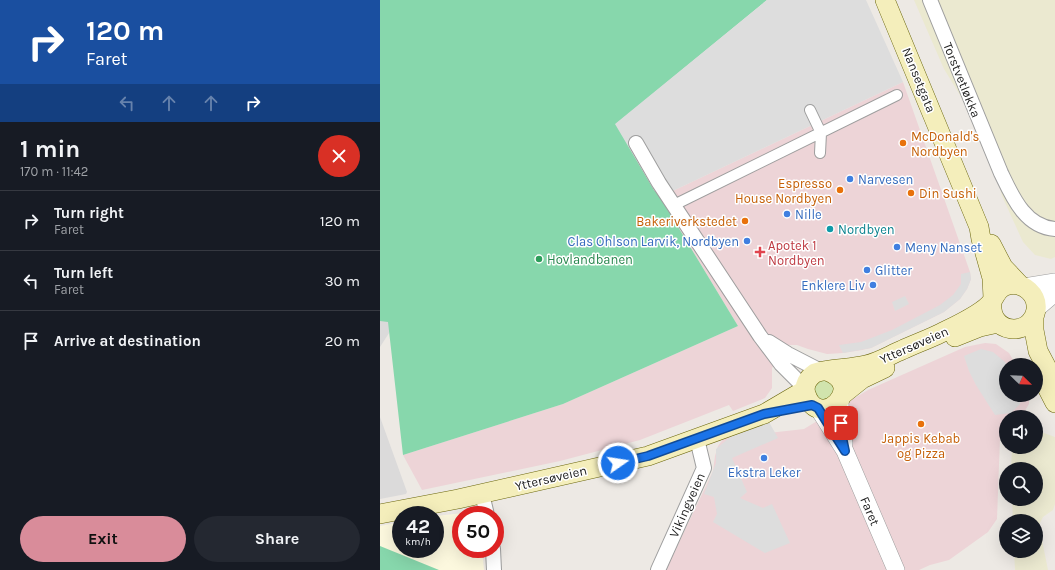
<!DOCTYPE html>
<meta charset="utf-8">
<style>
:root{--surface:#171b24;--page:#242831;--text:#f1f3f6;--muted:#9ea1a6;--line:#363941;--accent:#d98c9a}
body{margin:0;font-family:Karla,sans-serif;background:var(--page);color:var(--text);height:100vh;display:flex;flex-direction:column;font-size:15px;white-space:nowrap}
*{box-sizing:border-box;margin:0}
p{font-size:13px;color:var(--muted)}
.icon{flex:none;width:22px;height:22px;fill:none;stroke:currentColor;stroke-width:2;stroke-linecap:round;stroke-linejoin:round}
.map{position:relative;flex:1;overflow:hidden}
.drawer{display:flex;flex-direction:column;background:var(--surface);width:380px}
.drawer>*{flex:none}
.hud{background:#1a4fa0;color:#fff;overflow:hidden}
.needle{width:26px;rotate:113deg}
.controls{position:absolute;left:619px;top:358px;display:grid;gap:8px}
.controls a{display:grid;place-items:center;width:44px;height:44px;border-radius:50%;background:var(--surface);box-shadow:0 4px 16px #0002;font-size:20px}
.speed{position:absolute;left:12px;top:506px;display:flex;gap:8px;font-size:20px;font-weight:700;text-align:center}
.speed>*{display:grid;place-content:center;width:52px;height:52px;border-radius:50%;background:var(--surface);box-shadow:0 4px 16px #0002;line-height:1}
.speed small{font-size:10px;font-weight:400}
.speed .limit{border:6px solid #d22;background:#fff;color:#111}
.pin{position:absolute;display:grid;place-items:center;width:34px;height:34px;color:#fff;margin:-17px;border-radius:8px;box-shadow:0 2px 6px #0006}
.me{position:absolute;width:44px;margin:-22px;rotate:77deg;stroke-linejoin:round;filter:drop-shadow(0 0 3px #0008)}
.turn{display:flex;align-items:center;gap:14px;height:84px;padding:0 20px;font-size:18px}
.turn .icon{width:52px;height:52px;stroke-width:2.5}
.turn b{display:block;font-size:28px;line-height:34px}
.lanes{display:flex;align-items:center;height:38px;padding:0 20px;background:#0003;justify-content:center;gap:20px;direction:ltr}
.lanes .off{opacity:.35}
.round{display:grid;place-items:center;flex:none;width:42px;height:42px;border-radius:21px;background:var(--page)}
.overview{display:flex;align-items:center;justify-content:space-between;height:68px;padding:0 20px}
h1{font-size:24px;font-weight:700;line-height:30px}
.action{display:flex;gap:8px;margin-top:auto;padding:8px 20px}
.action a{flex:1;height:46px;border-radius:24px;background:var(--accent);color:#111;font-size:16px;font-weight:700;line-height:46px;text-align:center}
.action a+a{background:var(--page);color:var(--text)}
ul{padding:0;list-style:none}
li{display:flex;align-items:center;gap:12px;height:60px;padding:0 20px;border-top:1px solid var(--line)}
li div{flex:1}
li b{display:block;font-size:15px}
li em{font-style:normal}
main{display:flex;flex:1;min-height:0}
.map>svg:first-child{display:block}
.residential{fill:#dbdada}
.commercial{fill:#edd4d7}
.education{fill:#fcf8de}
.farmland{fill:#ebe9d0}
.grass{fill:#d1e4ad}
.pitch{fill:#87d7ac}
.parking{fill:#ddd}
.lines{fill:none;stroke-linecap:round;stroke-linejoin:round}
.pedestrian-casing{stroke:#9e9e9e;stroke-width:12}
.minor-casing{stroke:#9e9e9e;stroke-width:16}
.tertiary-casing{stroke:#9e9e9e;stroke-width:18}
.secondary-casing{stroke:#6b670d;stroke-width:20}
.pedestrian{stroke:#fff;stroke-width:10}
.minor{stroke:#fff;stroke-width:14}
.tertiary{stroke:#fff;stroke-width:17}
.secondary{stroke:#f4eebb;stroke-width:19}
.route-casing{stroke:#114b97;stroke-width:10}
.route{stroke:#1a73e8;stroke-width:7}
.food-dot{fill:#e8710a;stroke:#fff;stroke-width:1.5}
.shop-dot{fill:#3f7fe0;stroke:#fff;stroke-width:1.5}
.culture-dot{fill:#0f9aa8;stroke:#fff;stroke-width:1.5}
.health-dot{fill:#e0444e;stroke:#fff;stroke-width:1.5}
.leisure-dot{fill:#2e9e5b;stroke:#fff;stroke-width:1.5}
.labels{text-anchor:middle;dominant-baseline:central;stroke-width:3;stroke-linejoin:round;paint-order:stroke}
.street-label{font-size:13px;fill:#1d1d1d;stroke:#fff}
.food-label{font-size:13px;fill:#c56008;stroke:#fff;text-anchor:start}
.shop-label{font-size:13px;fill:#366cbe;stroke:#fff;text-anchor:start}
.culture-label{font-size:13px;fill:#0d838f;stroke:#fff;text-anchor:start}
.health-label{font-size:13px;fill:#be3a42;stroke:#fff;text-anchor:start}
.leisure-label{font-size:13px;fill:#27864d;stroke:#fff;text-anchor:start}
</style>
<main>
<section class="drawer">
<div class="hud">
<div class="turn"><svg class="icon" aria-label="right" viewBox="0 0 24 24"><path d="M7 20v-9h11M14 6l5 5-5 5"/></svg><div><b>120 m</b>Faret</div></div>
<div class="lanes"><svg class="icon off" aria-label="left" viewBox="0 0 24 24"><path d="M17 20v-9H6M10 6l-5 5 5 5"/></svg><svg class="icon off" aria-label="ahead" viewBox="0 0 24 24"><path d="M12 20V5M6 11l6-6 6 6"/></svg><svg class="icon off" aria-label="ahead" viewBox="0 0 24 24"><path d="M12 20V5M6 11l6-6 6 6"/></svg><svg class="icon" aria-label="right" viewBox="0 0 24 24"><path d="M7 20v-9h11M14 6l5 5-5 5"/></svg></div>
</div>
<div class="overview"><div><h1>1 min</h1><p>170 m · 11:42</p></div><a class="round" style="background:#d93025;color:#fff"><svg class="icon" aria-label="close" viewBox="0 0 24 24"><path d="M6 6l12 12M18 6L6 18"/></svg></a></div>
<ul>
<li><svg class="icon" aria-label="right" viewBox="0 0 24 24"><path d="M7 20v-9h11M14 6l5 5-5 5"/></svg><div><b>Turn right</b><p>Faret</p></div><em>120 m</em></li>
<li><svg class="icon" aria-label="left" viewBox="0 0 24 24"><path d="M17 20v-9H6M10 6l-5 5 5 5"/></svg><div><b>Turn left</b><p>Faret</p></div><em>30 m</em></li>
<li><svg class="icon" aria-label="arrive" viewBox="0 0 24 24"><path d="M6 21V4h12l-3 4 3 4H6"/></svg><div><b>Arrive at destination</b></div><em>20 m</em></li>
</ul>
<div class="action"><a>Exit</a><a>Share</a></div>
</section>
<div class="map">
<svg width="675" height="570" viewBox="0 0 675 570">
<rect width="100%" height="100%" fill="#ede9e4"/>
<!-- residential -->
<path class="residential" d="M0,316H20L0,347Z
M0,417L27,492L26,494L0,499Z"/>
<!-- commercial -->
<path class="commercial" d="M523,82L590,272L591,279L587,289L580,299L564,312L491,348L482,350L463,353L447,354L428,349L417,345H408L392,368V388L385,398L353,411L349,405L260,440L180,461L42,490L23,455L183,404L358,326L280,197Z
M605,343L616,344L629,353L636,365H626V395H649V404L643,414L639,417H626V426L620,438L617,519L608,532L569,560L550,565L539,570H286L333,471L335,456L338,446L344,438L424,429L488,390L585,347Z"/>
<!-- education -->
<path class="education" d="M84,513L88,515H81V549H102L104,570H0V526L21,522V549H55V516Z"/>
<!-- farmland -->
<path class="farmland" d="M534,0H675V257L671,259L655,255L643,242L622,196L613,162L594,118L564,69Z
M656,430L675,437V504L673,510L663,517L659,525L668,570H635L634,551H656V521H633L632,499H656V469H631L632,449L634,447H656Z"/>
<!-- grass -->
<path class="grass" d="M434 390a10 10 0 1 1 20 0a10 10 0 1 1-20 0Z"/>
<!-- pitch -->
<path class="pitch" d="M0,0H387L236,124L274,190L280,197L358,326L183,404L23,455L8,322L0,321Z
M0,546L59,570H0Z"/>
<!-- parking -->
<path class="parking" d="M387,0H486L523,82L280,197L274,190L235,124Z
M590,272L591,279L587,289L580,299L564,312L491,348L463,353L459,345L481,342L512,330L560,305L573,295L581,284V274Z
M525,296L529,304L515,311L512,302Z
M601,349L613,352L625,362L627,365L626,395H642L640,404L631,413L615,415L596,385L589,371L584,356Z
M389,422L398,438L352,458L367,492L360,498L383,508L392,504L410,543L385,553L333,522L337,514L334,497L324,494L336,463V449L349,438Z"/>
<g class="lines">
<!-- pedestrian casing -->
<g class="pedestrian-casing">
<path id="pedestrian" d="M430,110L441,133L440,153
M294,205L517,95"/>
</g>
<!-- minor casing -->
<g class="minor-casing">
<path id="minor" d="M550,0L621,173C632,196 645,227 675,229
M256,143L279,183L380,336L401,364L425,388
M389,342L408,354L441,371
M102,494L107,515
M113,549L114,570
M278,570L324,468L317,439"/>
</g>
<!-- tertiary casing -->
<g class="tertiary-casing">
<path id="tertiary" d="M644,287L675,282
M656,309L675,293
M460,400L461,432L464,443
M438,408L465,451L516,570"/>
</g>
<!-- secondary casing -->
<g class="secondary-casing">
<path id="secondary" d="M505,0L599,227L601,239L612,278L613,298
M611,244L623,267L640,285
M654,316V330L658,351L675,383
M575,337L600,327L618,323
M447,371C488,386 439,433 426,394C423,385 428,378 435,373C450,368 470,369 486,365C499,362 510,355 522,350C535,344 549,339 561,333C575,326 604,313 612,301C617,293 619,287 629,285C644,282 658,295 656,310C651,338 608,335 612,301
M660,374L675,403
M462,395L482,379L505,368
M0,514L78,499L268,456L384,414L425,390"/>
</g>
<!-- pedestrian -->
<use href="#pedestrian" class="pedestrian"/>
<!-- minor -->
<use href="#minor" class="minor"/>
<!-- tertiary -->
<use href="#tertiary" class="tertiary"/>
<!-- secondary -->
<use href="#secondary" class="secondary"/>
</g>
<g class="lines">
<!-- route casing -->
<g class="route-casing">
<path id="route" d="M238,463L268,456L384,414L432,405L438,408L465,451L461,432V423"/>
</g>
<!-- route -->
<use href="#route" class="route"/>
</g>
<!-- markers -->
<g class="food-dot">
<circle cx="523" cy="143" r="4"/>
<circle cx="460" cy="190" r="4"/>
<circle cx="531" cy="193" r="4"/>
<circle cx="365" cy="221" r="4"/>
<circle cx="541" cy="424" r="4"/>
</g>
<g class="shop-dot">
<circle cx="470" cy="179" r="4"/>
<circle cx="407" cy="214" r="4"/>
<circle cx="367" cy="241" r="4"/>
<circle cx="517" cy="247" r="4"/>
<circle cx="487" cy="270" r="4"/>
<circle cx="493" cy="285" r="4"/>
<circle cx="384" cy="458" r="4"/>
</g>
<circle class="culture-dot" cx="450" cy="229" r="4"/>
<path class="health-dot" d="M378 246h4v4h4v4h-4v4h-4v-4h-4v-4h4z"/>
<circle class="leisure-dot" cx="159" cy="259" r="4"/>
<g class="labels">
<!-- street labels -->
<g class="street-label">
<text transform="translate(539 80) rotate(68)">Nansetgata</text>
<text transform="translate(582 80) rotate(68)">Torstvetløkka</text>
<text transform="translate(534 345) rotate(-24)">Yttersøveien</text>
<text transform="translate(171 478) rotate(-13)">Yttersøveien</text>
<text transform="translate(307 505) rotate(-66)">Vikingveien</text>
<text transform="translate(490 511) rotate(67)">Faret</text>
</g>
<!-- food labels -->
<g class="food-label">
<text x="531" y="136">McDonald's<tspan x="531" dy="15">Nordbyen</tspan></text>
<text x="452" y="183" text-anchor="end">Espresso<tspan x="452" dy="15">House Nordbyen</tspan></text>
<text x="539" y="193">Din Sushi</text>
<text x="357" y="221" text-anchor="end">Bakeriverkstedet</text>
<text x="541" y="438" text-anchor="middle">Jappis Kebab<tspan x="541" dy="15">og Pizza</tspan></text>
</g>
<!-- shop labels -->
<g class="shop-label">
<text x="478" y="179">Narvesen</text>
<text x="415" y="214">Nille</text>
<text x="359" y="241" text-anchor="end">Clas Ohlson Larvik, Nordbyen</text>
<text x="525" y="247">Meny Nanset</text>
<text x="495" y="270">Glitter</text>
<text x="485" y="285" text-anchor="end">Enklere Liv</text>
<text x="384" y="472" text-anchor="middle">Ekstra Leker</text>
</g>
<!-- culture labels -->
<g class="culture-label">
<text x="458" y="229">Nordbyen</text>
</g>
<!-- health labels -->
<g class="health-label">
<text x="388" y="245">Apotek 1<tspan x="388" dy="15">Nordbyen</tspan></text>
</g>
<!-- leisure labels -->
<g class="leisure-label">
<text x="167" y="259">Hovlandbanen</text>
</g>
</g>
</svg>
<div class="controls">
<a><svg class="needle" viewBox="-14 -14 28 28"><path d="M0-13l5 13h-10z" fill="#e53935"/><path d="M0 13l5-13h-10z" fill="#9ea1a6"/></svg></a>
<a><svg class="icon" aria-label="sound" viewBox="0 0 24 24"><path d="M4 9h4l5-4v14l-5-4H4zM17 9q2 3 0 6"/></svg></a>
<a><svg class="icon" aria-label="search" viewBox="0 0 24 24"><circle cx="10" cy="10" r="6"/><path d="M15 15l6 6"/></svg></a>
<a><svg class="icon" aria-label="layers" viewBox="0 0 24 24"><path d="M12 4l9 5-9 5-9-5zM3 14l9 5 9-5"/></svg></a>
</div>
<div class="speed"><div>42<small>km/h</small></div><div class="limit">50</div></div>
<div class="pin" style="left:461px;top:423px;background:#d93025"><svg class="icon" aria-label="arrive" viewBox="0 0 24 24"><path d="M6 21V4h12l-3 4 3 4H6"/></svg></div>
<svg class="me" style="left:238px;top:463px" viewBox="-20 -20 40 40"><circle r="17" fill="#1a73e8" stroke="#fff" stroke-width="3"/><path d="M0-11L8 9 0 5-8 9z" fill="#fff"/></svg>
</div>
</main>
